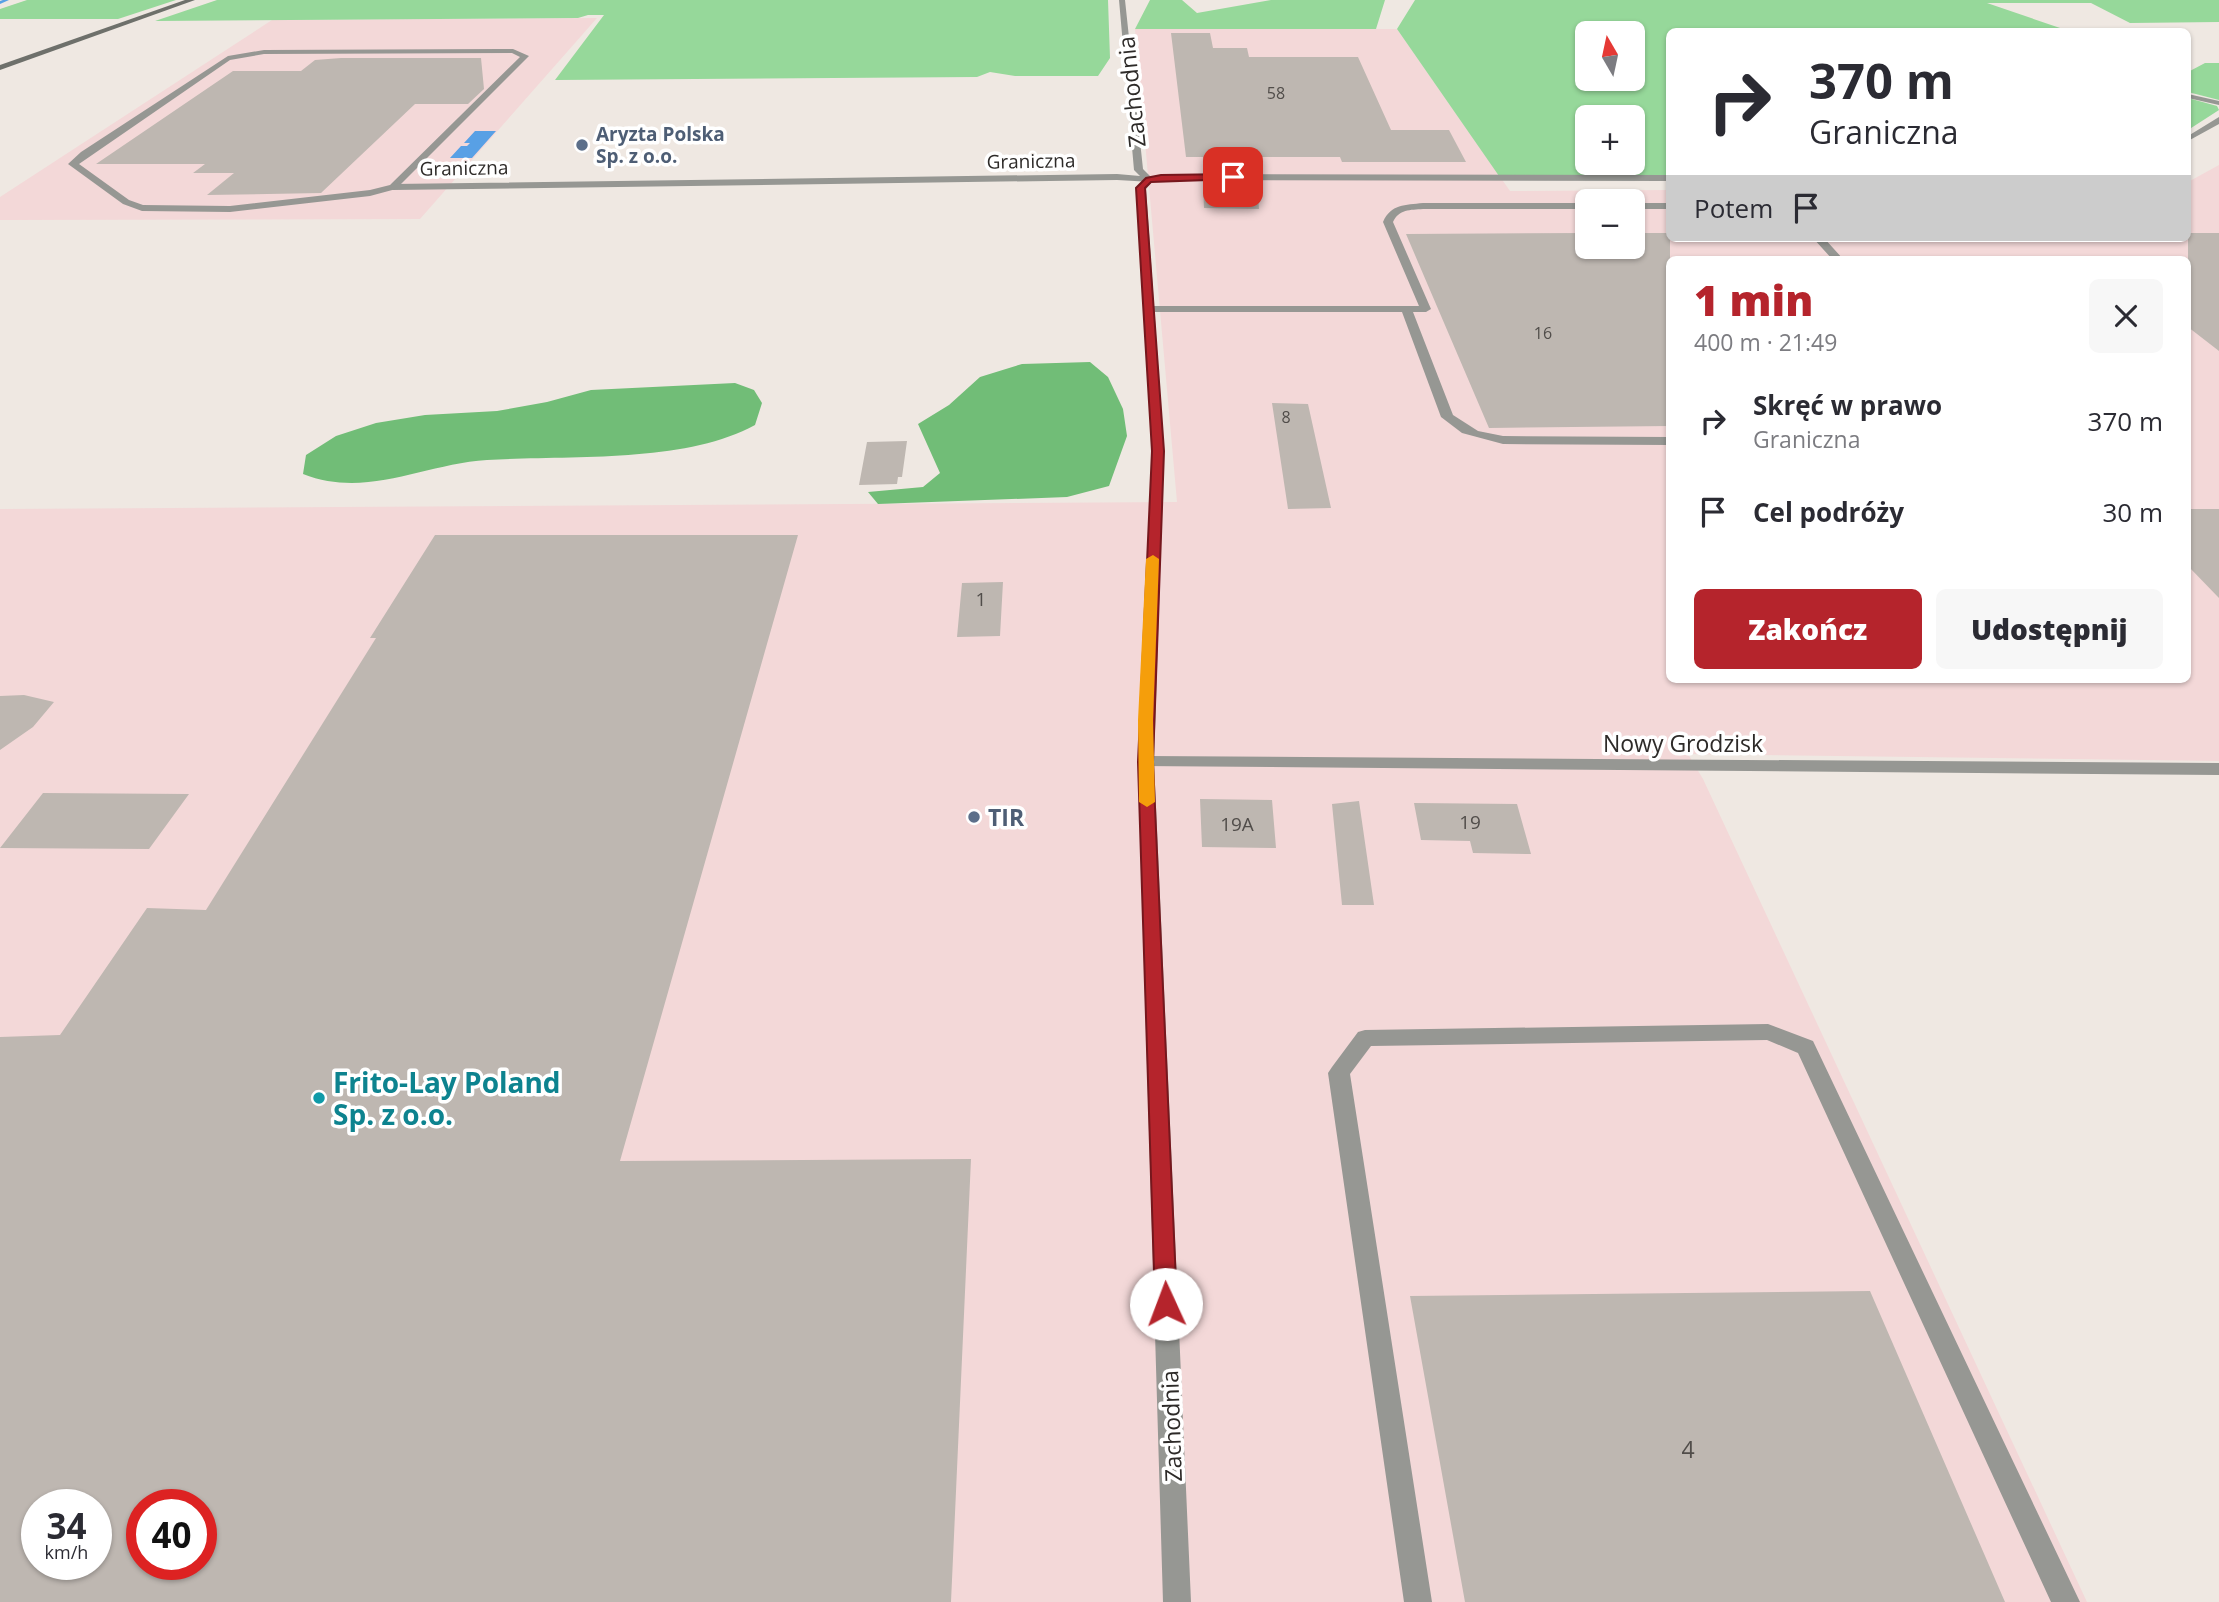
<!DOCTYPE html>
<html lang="pl">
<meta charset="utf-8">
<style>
:root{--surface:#fff;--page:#f7f7f7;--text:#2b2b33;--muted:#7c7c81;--accent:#b5242c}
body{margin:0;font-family:"Open Sans",sans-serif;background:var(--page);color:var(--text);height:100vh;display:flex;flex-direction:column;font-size:26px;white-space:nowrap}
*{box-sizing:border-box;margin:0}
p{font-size:23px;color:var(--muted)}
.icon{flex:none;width:38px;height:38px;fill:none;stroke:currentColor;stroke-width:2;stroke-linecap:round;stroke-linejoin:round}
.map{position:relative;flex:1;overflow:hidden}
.drawer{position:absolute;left:1666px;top:256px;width:525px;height:427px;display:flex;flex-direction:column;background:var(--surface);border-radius:10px;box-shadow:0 2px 5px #0004}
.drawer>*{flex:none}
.hud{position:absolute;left:1666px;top:28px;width:525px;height:214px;border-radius:10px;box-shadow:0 2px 5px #0004;background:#fff;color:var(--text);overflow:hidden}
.needle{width:46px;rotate:351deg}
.fabs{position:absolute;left:1575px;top:21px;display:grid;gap:14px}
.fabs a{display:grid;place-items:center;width:70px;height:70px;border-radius:10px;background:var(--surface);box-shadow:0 2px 5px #0004;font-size:35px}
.speed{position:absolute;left:21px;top:1489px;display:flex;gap:14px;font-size:35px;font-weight:700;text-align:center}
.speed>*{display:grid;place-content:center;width:91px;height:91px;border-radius:50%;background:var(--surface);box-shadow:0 2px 5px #0004;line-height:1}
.speed small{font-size:18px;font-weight:400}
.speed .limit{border:10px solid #d22;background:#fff;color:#111}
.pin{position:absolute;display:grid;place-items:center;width:60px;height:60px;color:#fff;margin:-30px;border-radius:14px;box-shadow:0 4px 10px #0006}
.me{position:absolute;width:77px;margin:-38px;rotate:358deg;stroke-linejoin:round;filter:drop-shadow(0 0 5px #0008)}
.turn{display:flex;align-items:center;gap:24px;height:147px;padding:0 28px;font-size:32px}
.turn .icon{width:91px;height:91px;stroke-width:2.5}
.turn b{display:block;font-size:49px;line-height:60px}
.then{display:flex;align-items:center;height:66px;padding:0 28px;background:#0003;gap:14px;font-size:26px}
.round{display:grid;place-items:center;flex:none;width:74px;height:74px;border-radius:10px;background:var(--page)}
.overview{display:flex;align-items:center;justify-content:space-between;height:119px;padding:0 28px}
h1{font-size:42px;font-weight:800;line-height:52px;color:var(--accent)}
.primary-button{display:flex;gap:14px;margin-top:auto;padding:14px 28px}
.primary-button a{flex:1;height:80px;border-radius:10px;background:var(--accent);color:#fff;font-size:28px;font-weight:800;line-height:80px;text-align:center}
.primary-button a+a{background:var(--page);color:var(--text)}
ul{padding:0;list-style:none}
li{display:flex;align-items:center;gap:21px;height:91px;padding:0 28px}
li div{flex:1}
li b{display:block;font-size:26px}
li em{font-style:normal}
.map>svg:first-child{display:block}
.industrial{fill:#f3d8d8;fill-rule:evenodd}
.green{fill:#96d89a;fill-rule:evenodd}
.forest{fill:#71bd77}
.water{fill:#58a0e5}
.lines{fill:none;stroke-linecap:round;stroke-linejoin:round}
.stream{fill:#58a0e5;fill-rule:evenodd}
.building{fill:#beb7b1;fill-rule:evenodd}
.service{fill:#969793;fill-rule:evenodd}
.minor{fill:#969793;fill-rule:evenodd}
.tertiary{fill:#969793;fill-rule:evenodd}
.secondary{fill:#6e706b;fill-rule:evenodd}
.route{fill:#b5242c;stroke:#76171d;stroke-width:2}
.slow{fill:#f59e0b}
.service-dot{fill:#5c6f8a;stroke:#fff;stroke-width:2.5}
.culture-dot{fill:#0f9aa8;stroke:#fff;stroke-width:2.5}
.labels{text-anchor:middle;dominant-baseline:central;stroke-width:7;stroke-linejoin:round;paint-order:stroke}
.far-number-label{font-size:16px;fill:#514d4a}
.far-service-label{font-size:19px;font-weight:bold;fill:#4e5e75;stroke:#fff;text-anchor:start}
.far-street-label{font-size:19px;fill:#2d2a28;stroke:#fff}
.number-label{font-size:19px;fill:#514d4a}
.street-label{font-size:23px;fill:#2d2a28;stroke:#fff}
.service-label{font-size:23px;font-weight:bold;fill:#4e5e75;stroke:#fff;text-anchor:start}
.near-number-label{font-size:23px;fill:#514d4a}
.near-culture-label{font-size:28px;font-weight:bold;fill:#0d838f;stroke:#fff;text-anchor:start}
</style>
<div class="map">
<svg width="2219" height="1602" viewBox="0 0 2219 1602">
<rect width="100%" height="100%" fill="#efe8e2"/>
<!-- industrial -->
<path class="industrial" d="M597,18L420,219L0,220V197L272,20Z
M1135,29H1397L1510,191L1669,190L1670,238H2188V182L2219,165V761L1688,754L1703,779L2087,1602H0V509L1177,502ZM1587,201H1633V247H1587ZM1670,259H2188V679H1670ZM37,1505H96V1564H37ZM142,1505H201V1564H142Z"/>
<!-- green -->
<path class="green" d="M27,0H176L118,19H0V9Z
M217,0H1108L1110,58L1098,76H1015L990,72L977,77L555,80L604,15H588L578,18L155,21Z
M1150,0H1182L1197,13L1271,0H1385L1376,29H1135Z
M1415,0H2219V22L2130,23L2091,3H1987L2063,29H2035L2038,32H1670L1669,175L1499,176L1397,29ZM1587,33H1633V79H1587ZM1587,117H1633V163H1587Z
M2205,63H2219V100L2188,92V72Z
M2188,98L2217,106L2219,110L2188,130Z"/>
<!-- forest -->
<path class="forest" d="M1090,362L1108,377L1123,409L1127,436L1109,486L1067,497L878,504L868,492L923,487L940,473L918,424L949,405L980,377L1022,364Z
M735,383L754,390L762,403L755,425C684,464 567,455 487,460C423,464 367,499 303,474L306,455L336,436L376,423L425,415L497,411L547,402L591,390Z"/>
<!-- water -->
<path class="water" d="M475,131H496L472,158H450L461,146H467L470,143H464Z"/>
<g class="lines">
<!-- stream -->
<path class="stream" d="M3,0H9L0,4V1Z"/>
</g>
<!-- building -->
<path class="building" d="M1171,33H1210L1213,48H1247L1249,57H1358L1391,130H1449L1466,162H1342L1340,157H1255L1256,172L1203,171V157H1186Z
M341,58H481L484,89L468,104H415L321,193L207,195L234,173H193L205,164H96L233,71H301L315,60Z
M1203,183H1257L1259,209L1204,208Z
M1587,233V247H1633V233H1670V426L1489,428L1406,234Z
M2188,233H2219V351L2188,327Z
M1272,403L1308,404L1331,508L1288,509Z
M907,441L902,477H898L897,484L859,485L867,442Z
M2188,509H2219V598L2188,566Z
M435,535H798L620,1161L971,1159L951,1602H0V1037L60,1035L147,908L206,910L376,638H370ZM37,1505H96V1564H37ZM142,1505H201V1564H142Z
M1003,582L1000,636L957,637L962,583Z
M24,695L54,702L33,727L0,750V696Z
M43,793L189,794L149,849L0,848Z
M1200,799L1272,800L1276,848L1202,847Z
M1359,801L1374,905H1342L1332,804Z
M1414,803L1517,804L1531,854L1473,853L1470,841L1421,840Z
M1870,1291L2005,1602H1465L1410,1296Z"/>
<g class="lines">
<!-- service -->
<path class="service" d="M499,49H513L529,56L396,189L370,196L230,212L142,211L123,204L68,164L81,152L228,56L264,50ZM512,53L520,57L390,185L370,190L230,206L143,205L129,200L79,164L230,60L264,54Z
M2188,94L2219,101V105L2188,98Z
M1423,203H1587V209H1423C1410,210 1399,209 1393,222L1431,309L1426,312H1413L1453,415L1478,431L1503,436L1670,437V445L1503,444L1462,433L1441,417L1402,312H1148L1143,309L1148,306H1419L1383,222C1391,204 1405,205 1423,203Z
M1633,203H1670V209H1633Z
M1813,238H1824L1843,259H1832Z
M1768,1024L1813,1041L2080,1602H2051L1798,1053L1767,1040L1371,1046L1350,1074L1432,1602H1404L1328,1073L1332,1067L1358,1032L1365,1030Z"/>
<!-- minor -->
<path class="minor" d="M1119,0H1125L1143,169L1152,178V182L1117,180L393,190L388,187L393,184L1117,174L1140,176L1134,170Z
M1978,29H1981L1982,32H1974Z
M1146,756L2219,763V775L1140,766L1138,762L1140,758Z"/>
<!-- tertiary -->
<path class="tertiary" d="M2219,117V124L2188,141V136Z
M1179,174L1670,175V181L1179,180L1152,182L1146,189L1164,451L1154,762L1191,1602H1163L1138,762L1152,451L1136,188L1146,178Z"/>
<!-- secondary -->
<path class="secondary" d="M185,0H195L0,70V65Z"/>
</g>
<!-- route -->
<path class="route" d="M1233,174L1236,179L1151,182L1145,188L1164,451L1153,762L1177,1304L1174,1311L1166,1314L1158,1311L1155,1304L1138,762L1152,451L1136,188L1146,178L1161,175Z"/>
<!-- slow -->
<path class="slow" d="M1153,555L1159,559L1153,720L1155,802L1147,807L1139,802L1138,720L1146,559Z"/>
<!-- markers -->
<g class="service-dot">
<circle cx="582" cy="145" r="7"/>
<circle cx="974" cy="817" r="7"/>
</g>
<circle class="culture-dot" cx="319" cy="1098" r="7"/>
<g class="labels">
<!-- far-number labels -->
<g class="far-number-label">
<text x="1276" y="93">58</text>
<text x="1543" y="333">16</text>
<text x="1286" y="417">8</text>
</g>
<!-- far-service labels -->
<g class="far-service-label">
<text x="596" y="134">Aryzta Polska<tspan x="596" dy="22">Sp. z o.o.</tspan></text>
</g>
<!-- far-street labels -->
<g class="far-street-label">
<text transform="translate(1031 161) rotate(-1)">Graniczna</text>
<text transform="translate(464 168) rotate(-1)">Graniczna</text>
</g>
<!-- number labels -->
<g class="number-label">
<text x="981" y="599">1</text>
<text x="1470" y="822">19</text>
<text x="1237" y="824">19A</text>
</g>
<!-- street labels -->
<g class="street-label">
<text transform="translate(1131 92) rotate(-96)">Zachodnia</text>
<text x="1683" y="743">Nowy Grodzisk</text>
<text transform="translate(1171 1426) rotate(-92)">Zachodnia</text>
</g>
<!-- service labels -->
<g class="service-label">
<text x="988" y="817">TIR</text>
</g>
<!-- near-number labels -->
<g class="near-number-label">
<text x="1688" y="1449">4</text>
</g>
<!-- near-culture labels -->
<g class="near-culture-label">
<text x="333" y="1082">Frito-Lay Poland<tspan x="333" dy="32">Sp. z o.o.</tspan></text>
</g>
</g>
</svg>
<div class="fabs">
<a><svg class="needle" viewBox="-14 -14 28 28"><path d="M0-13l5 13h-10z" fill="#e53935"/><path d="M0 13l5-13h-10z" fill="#7c7c81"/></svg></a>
<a>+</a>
<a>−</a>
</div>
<div class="speed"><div>34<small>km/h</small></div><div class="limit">40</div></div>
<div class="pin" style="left:1233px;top:177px;background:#d93025"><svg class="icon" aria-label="arrive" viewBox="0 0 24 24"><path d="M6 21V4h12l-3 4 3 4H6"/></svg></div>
<svg class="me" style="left:1166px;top:1304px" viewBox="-20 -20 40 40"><circle r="19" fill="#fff"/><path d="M0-13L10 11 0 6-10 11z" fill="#b5242c"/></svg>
<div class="hud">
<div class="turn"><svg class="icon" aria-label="right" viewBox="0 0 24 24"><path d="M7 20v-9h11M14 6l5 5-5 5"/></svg><div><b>370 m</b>Graniczna</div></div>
<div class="then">Potem<svg class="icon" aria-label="arrive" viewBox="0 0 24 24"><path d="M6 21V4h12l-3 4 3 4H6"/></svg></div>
</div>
<section class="drawer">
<div class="overview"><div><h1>1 min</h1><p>400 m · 21:49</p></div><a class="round"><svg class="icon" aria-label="close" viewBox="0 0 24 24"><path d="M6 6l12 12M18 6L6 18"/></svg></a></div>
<ul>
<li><svg class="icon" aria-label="right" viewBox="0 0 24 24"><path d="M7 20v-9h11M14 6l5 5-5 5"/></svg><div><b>Skręć w prawo</b><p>Graniczna</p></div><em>370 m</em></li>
<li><svg class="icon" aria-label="arrive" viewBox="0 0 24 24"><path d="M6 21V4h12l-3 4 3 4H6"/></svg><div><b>Cel podróży</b></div><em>30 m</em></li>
</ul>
<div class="primary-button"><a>Zakończ</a><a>Udostępnij</a></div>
</section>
</div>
